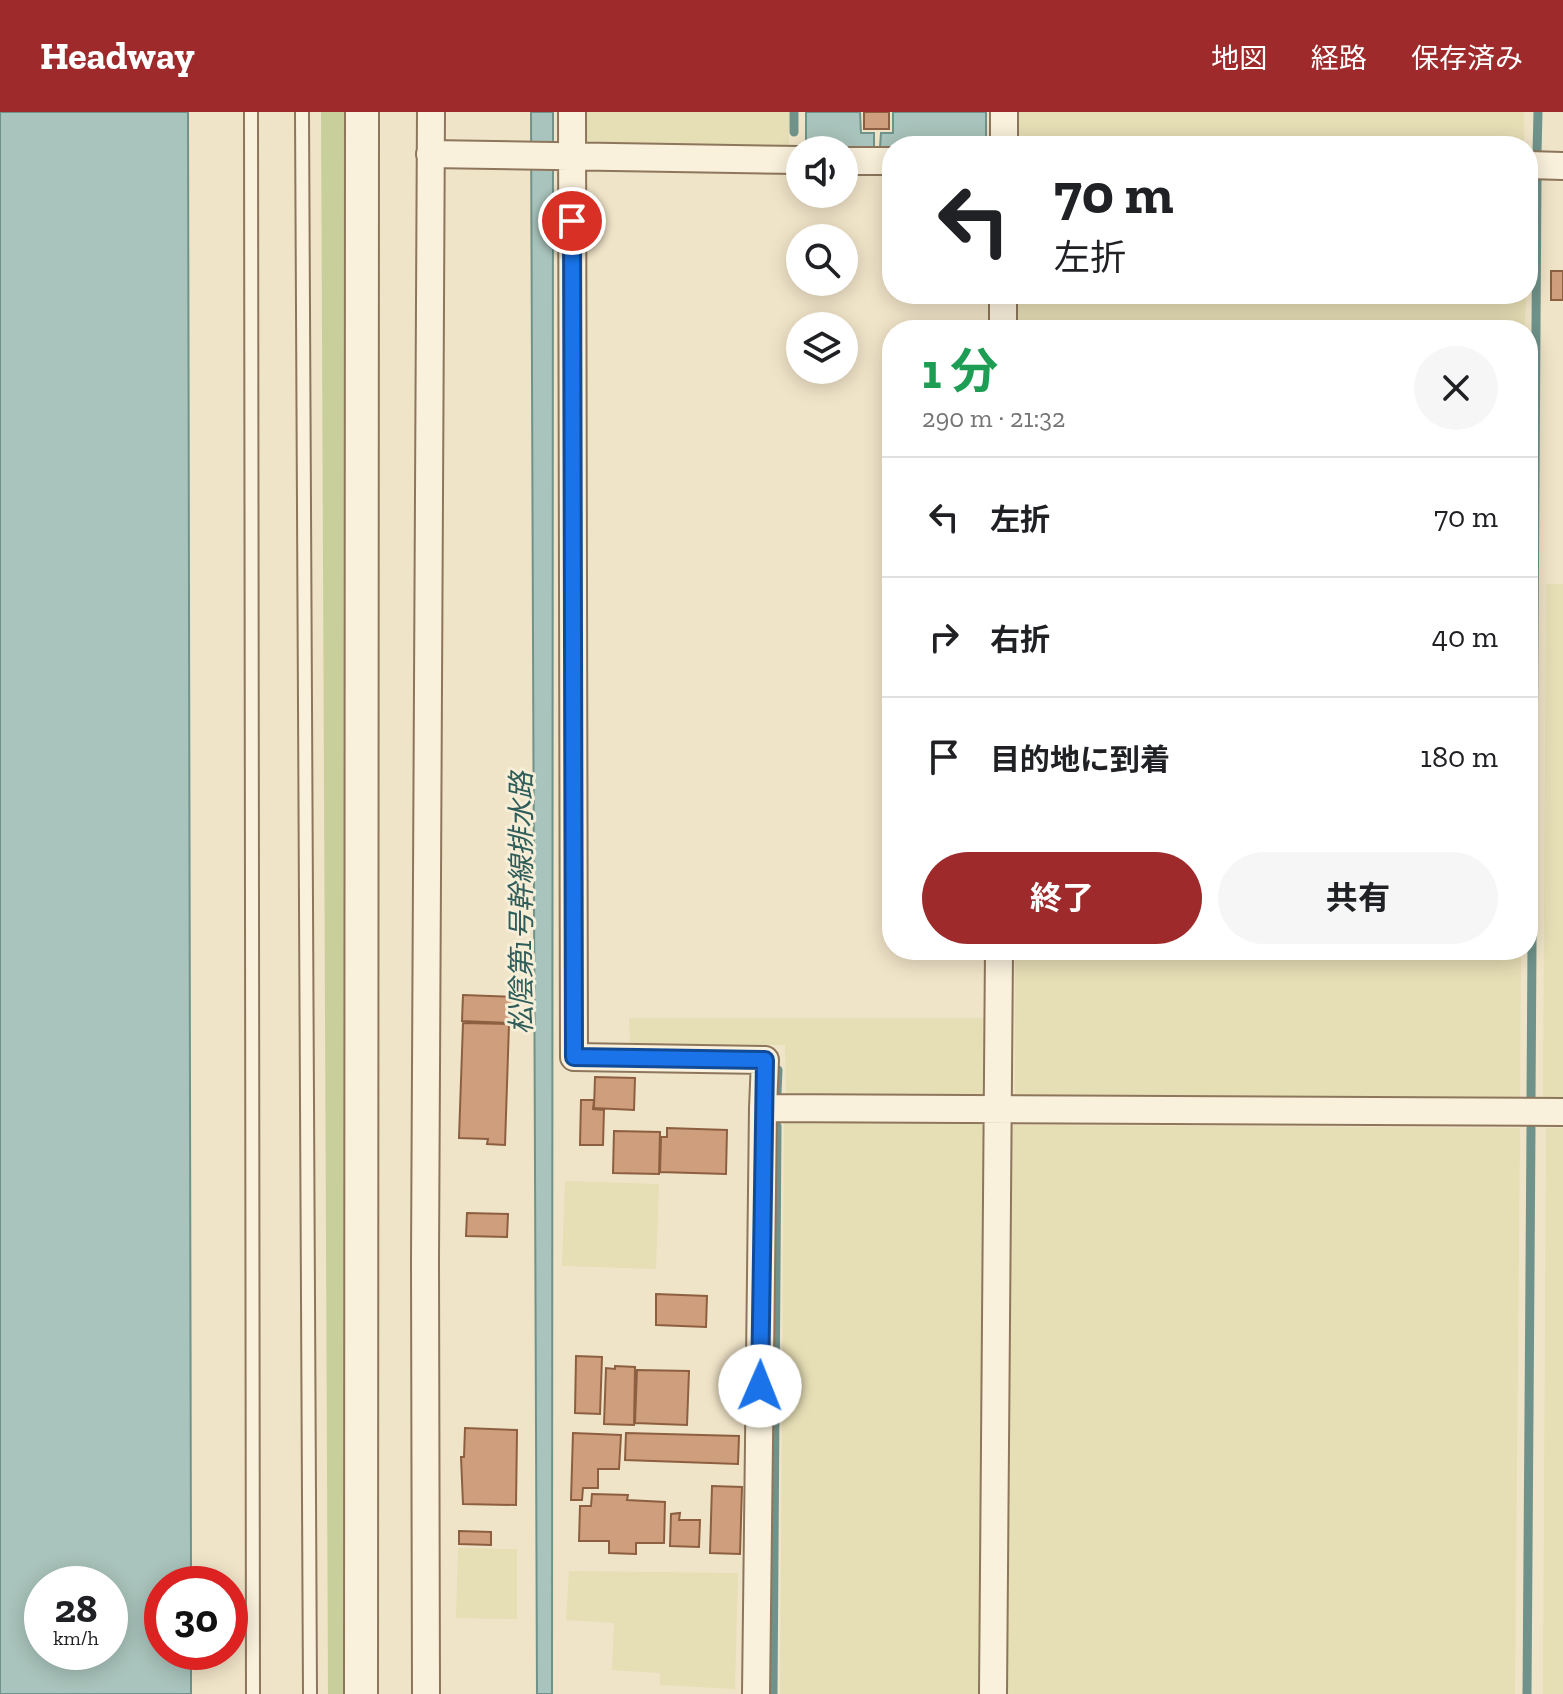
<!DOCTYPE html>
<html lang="ja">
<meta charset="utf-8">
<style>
:root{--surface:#fff;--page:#f6f6f6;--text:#202124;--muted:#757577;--line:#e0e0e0;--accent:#9e2a2b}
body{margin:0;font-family:"Zilla Slab","Noto Sans JP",serif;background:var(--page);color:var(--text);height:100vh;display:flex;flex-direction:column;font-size:30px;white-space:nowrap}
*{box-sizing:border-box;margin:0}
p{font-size:26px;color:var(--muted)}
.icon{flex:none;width:44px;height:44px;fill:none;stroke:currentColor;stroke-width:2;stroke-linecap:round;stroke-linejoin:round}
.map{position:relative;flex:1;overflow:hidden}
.sheet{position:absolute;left:882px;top:208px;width:656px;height:640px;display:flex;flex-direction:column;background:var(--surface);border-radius:32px;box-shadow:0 4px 20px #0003}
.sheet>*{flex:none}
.guide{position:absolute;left:882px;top:24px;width:656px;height:168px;border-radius:32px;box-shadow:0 4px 20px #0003;background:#fff;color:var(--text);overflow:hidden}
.controls{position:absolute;left:786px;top:24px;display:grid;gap:16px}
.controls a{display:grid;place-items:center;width:72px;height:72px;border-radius:50%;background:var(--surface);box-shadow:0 4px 20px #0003;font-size:40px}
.speed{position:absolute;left:24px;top:1454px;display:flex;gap:16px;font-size:40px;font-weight:700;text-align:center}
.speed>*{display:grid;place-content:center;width:104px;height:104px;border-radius:50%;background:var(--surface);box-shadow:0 4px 20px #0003;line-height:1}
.speed small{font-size:20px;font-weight:400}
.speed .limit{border:12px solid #d22;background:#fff;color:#111}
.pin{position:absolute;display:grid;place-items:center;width:68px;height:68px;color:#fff;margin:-34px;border:4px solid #fff;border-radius:50%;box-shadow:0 2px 8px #0007}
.me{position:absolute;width:88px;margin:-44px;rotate:1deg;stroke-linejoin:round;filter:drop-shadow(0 0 6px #0008)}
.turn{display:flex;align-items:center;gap:28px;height:168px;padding:0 40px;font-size:36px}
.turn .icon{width:104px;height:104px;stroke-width:2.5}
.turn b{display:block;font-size:56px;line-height:68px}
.round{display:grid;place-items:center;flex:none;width:84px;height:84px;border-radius:42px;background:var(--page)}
.overview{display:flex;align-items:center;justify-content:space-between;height:136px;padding:0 40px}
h1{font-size:48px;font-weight:700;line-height:60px;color:#1e9e55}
.button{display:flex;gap:16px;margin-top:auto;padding:16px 40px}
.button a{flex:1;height:92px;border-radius:48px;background:var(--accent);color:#fff;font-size:32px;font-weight:700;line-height:92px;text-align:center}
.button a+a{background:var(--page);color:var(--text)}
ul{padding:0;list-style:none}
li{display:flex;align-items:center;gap:24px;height:120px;padding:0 40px;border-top:2px solid var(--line)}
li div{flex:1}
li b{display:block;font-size:30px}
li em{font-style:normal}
header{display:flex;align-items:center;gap:48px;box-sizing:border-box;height:112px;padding:0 40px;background:var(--accent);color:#fff}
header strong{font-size:38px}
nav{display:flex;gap:44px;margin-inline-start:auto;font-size:28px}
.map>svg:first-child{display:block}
.farmland{fill:#e6deb5}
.green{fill:#c9cf9b}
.water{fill:#a9c4bc;stroke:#6f938a;stroke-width:2;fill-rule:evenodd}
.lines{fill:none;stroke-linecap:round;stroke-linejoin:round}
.stream{stroke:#6f938a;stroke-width:9}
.building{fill:#cf9f7d;stroke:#8d5f41;stroke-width:2}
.service-casing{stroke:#8d765c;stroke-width:16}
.minor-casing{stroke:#8d765c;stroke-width:30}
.tertiary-casing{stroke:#8d765c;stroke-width:36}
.service{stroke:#faf1dc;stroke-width:12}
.minor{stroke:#faf1dc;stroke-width:26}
.tertiary{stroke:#faf1dc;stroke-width:32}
.route-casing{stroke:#114b97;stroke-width:20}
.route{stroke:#1a73e8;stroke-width:14}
.labels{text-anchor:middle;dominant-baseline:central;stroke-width:6;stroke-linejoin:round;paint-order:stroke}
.water-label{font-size:28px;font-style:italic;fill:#2f5d5a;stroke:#f7eed8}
</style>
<header>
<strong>Headway</strong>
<nav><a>地図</a><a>経路</a><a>保存済み</a></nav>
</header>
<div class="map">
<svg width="1563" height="1582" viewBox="0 0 1563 1582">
<rect width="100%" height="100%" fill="#f0e4c8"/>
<!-- farmland -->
<path class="farmland" d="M579,0H789V37L579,35Z
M1017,0H1524V34H1017Z
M1017,182H1526L1525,218H1017Z
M1546,472H1563V986H1543Z
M1015,838H1521L1520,986L1015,983Z
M629,906H986V984L786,985L785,933H630Z
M784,1008L984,1010L980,1582H780Z
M1010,1013L1520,1016L1515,1582H1006Z
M1546,1016H1563V1582H1543Z
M565,1069L659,1072L656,1157L562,1154Z
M458,1436L517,1437V1507L456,1506Z
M569,1459L738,1461L735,1577L660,1573V1561L612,1558L614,1511L566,1508Z"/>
<!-- green -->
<path class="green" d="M321,0H344V1582H328Z"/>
<!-- water -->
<path class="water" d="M0,0H188L191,1472H162V1540H191V1582H0ZM110,1472V1540H42V1472Z
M531,0H553L552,1582H537Z
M806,0H860L861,21H874V36L806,35Z
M893,0H986V34L880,36L881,21H893Z"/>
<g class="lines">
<!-- stream -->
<path class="stream" d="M794,20V0
M1537,41L1538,0
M775,958H778L777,981
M1531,987L1537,64
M773,1582L777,1014
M1527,1582L1531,1016"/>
</g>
<!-- building -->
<path class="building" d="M864,0H889V17H864Z
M1551,159H1563V188H1551Z
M463,883L514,885L513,911L462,909Z
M463,911L509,912L505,1033L487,1032L488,1027L459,1026Z
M595,965L635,966L634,998L594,996Z
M581,988H594L593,997L604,998L603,1033H580Z
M667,1016L727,1018L726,1062L660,1060L661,1025H667Z
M614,1019L660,1020L659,1062L613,1061Z
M467,1101L508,1102L507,1125L466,1124Z
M656,1182L707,1184L706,1215L656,1213Z
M576,1244L602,1245L600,1302L575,1301Z
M615,1254L635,1255L634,1313L604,1312L606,1256L615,1257Z
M637,1258L689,1259L687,1313L635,1311Z
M465,1316L517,1318L516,1393L463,1392L461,1345H464Z
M573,1321L621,1323L619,1357H598V1376H583L582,1388H571Z
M626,1321L739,1324L738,1352L625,1348Z
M712,1374L742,1375L740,1442L710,1441Z
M592,1382L628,1383L627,1388L665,1390L664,1431H636V1442L609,1441V1429H579L580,1394H591Z
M680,1401L679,1408H700L699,1435L670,1434L671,1402Z
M459,1419L491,1420V1433L459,1432Z"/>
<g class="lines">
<!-- service casing -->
<g class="service-casing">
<path id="service" d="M251,0L253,1582
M302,0L310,1582"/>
</g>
<!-- minor casing -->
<g class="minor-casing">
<path id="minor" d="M572,0L574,945L765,948L763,996
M1004,34V0
M430,42L800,48
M844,49H892
M1528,53L1563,54
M1003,218V182
M426,1582L425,1148L431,0
M756,1582L763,996L1563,1000
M993,1582L999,838"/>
</g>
<!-- tertiary casing -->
<g class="tertiary-casing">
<path id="tertiary" d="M361,1582L362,0"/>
</g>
<!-- service -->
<use href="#service" class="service"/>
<!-- minor -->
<use href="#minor" class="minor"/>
<!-- tertiary -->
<use href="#tertiary" class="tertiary"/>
</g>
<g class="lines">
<!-- route casing -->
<g class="route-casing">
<path id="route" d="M572,109L574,945L765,948L760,1274"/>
</g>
<!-- route -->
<use href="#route" class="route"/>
</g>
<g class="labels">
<!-- water labels -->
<g class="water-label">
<text transform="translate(521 791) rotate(-90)">松陰第1号幹線排水路</text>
</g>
</g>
</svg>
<div class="controls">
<a><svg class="icon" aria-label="sound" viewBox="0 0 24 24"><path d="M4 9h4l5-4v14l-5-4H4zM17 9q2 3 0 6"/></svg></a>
<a><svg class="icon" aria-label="search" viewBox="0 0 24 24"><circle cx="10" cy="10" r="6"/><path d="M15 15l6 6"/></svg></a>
<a><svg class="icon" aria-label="layers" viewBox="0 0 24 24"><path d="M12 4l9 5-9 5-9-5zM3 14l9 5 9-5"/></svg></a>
</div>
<div class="speed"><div>28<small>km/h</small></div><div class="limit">30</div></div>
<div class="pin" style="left:572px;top:109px;background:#d93025"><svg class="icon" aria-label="arrive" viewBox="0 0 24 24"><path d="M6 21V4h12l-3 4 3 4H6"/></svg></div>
<svg class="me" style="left:760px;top:1274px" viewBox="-20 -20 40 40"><circle r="19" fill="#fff"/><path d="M0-13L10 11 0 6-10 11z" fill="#1a73e8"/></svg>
<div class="guide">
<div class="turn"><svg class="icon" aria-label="left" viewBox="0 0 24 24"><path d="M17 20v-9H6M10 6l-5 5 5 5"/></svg><div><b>70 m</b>左折</div></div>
</div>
<section class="sheet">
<div class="overview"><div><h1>1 分</h1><p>290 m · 21:32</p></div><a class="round"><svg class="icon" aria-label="close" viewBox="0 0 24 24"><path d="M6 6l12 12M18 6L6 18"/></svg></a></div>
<ul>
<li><svg class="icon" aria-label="left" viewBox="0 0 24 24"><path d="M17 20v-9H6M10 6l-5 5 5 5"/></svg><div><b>左折</b></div><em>70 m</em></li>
<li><svg class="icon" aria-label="right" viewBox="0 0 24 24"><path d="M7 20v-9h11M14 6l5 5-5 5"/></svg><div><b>右折</b></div><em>40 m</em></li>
<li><svg class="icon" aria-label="arrive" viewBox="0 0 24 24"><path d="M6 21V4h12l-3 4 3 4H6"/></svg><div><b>目的地に到着</b></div><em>180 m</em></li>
</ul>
<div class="button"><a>終了</a><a>共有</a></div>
</section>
</div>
